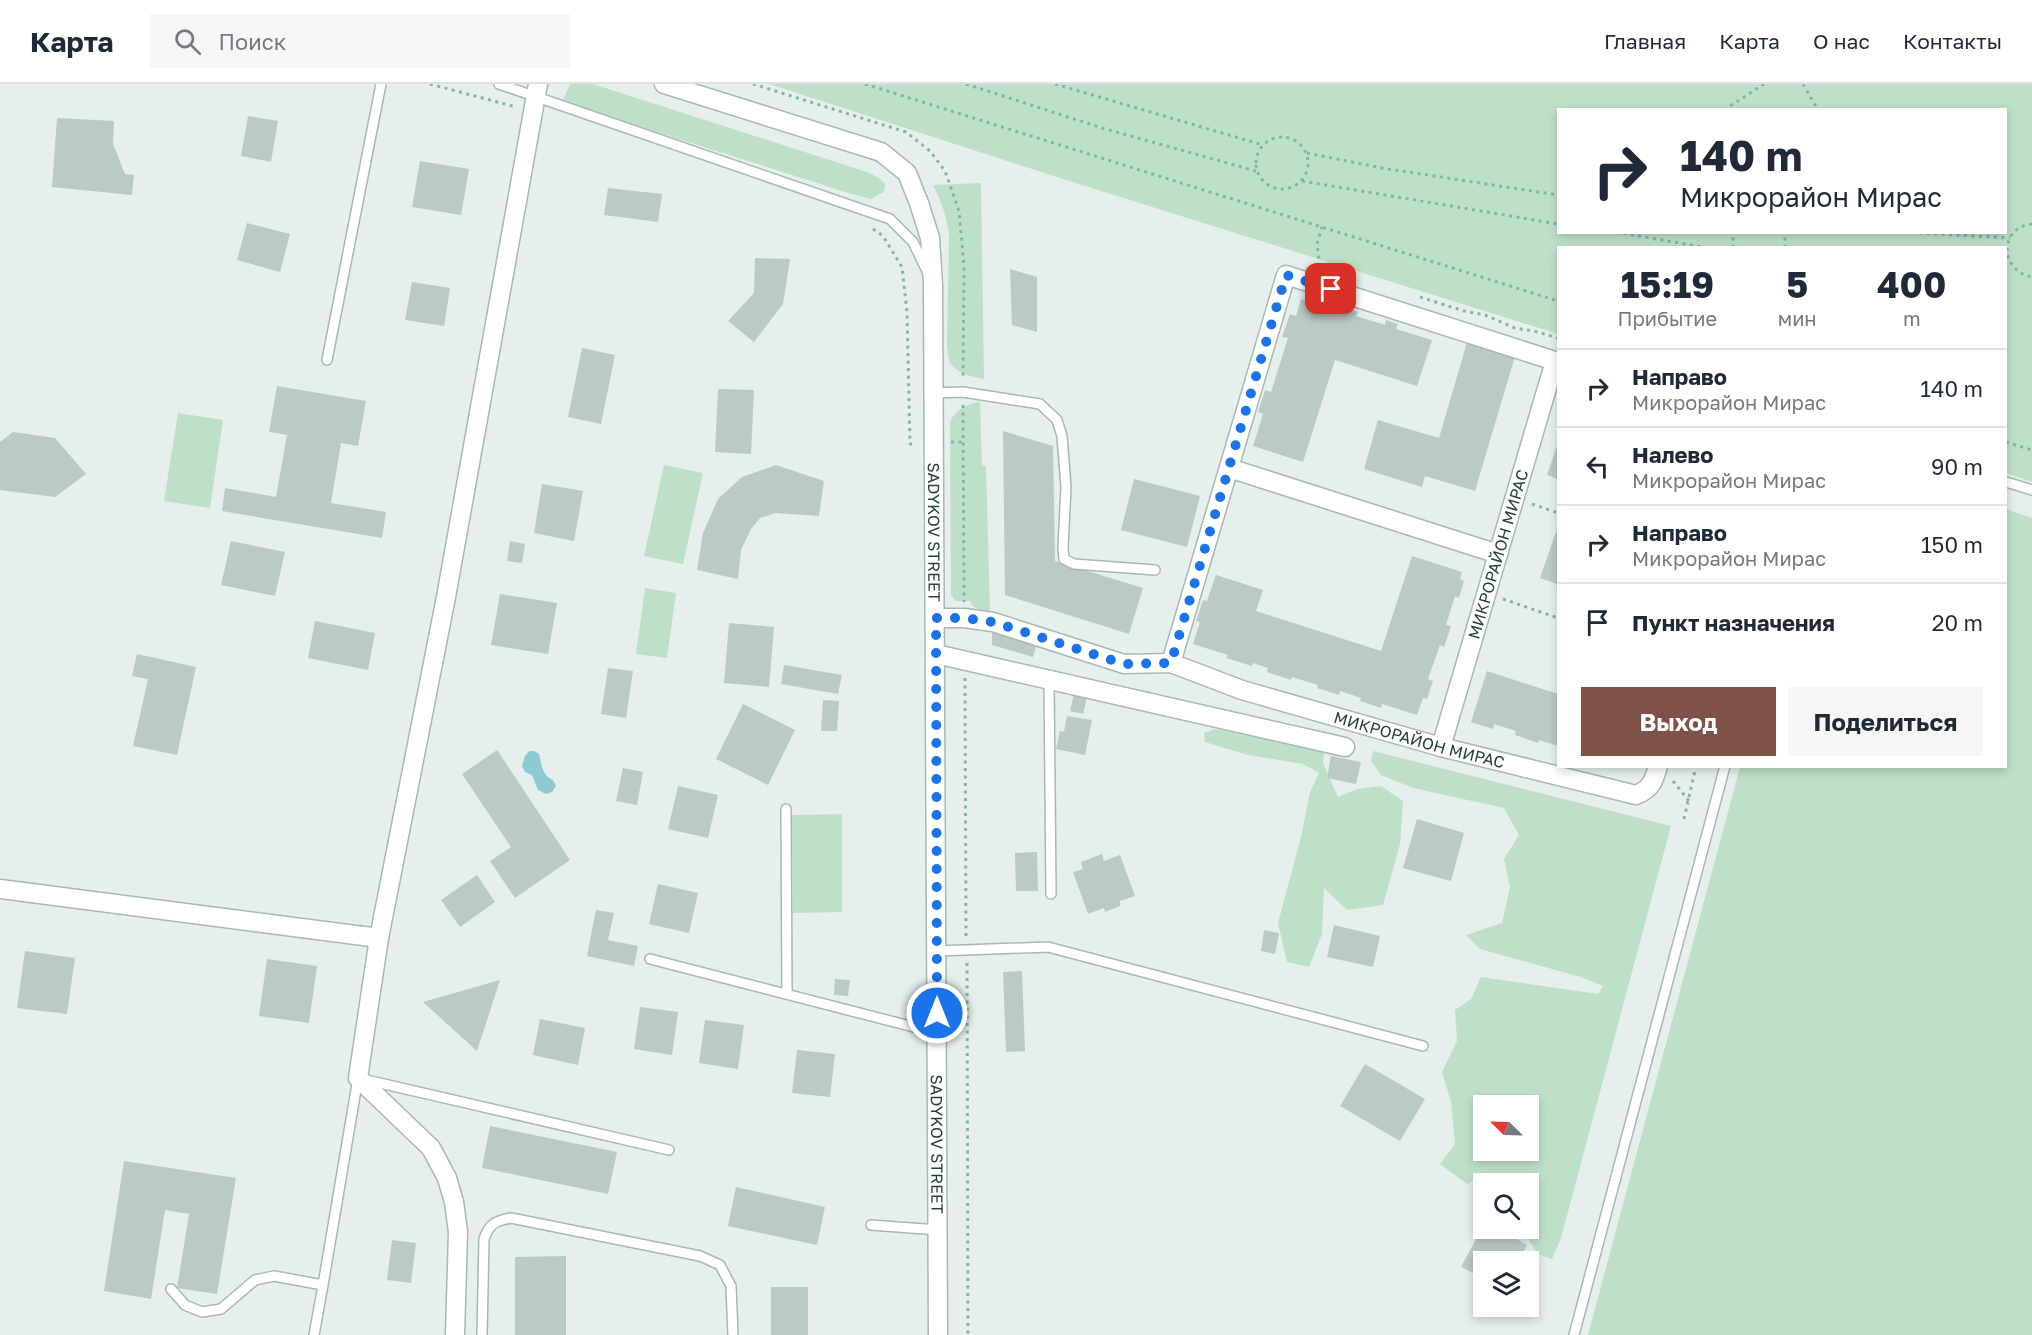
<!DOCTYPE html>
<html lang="ru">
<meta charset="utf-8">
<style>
:root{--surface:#fff;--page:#f6f6f7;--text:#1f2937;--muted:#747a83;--line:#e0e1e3;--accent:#7f5249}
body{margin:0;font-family:"Golos Text",sans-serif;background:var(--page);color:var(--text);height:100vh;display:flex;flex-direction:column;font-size:22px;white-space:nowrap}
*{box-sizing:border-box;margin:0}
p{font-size:20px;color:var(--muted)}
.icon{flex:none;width:33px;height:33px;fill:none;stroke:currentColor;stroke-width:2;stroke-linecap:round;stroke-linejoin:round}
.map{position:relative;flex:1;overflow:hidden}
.details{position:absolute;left:1557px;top:162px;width:450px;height:522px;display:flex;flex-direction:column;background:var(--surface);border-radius:0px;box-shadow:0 3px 9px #0003}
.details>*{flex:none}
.hud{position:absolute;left:1557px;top:24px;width:450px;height:126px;border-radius:0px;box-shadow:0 3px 9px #0003;background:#fff;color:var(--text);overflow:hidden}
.needle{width:39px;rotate:293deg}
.fabs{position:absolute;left:1473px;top:1011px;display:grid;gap:12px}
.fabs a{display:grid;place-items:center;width:66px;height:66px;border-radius:0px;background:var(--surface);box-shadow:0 3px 9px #0003;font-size:30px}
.pin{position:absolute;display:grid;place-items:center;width:51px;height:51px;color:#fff;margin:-26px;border-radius:12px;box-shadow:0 3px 9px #0006}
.me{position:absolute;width:66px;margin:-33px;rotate:0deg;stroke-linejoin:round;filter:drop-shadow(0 0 4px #0008)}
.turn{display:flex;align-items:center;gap:21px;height:126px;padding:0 24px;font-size:27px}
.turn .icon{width:78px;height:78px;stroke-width:2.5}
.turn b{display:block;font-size:42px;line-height:51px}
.eta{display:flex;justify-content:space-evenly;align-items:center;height:102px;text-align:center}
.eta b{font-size:36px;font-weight:700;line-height:42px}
.action{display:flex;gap:12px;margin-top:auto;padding:12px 24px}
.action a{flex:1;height:69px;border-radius:0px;background:var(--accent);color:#fff;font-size:24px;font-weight:700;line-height:69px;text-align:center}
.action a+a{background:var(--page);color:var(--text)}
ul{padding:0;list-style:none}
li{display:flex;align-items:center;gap:18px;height:78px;padding:0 24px;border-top:2px solid var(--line)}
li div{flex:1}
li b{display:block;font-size:22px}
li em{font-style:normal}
header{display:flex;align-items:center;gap:36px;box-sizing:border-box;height:84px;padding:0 30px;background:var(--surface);border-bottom:2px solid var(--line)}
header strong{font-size:28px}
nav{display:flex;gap:33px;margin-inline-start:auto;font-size:21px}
.search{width:420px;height:54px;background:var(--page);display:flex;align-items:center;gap:15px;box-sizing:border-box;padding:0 21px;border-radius:0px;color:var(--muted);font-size:22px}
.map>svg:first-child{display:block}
.green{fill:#bfe0c8;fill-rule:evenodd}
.water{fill:#8ec9d4}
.building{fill:#bbcac4}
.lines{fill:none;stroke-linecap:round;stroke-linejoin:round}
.service-casing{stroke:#a8b8b2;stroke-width:12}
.minor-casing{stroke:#a8b8b2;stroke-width:21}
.tertiary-casing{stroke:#a8b8b2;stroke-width:21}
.path{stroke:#86b3a5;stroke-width:3;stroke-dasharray:3 4.5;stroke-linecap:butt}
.service{stroke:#fff;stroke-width:9}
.minor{stroke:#fff;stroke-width:18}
.tertiary{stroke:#fff;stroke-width:18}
.route{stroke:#1a73e8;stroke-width:10;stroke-dasharray:0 18}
.labels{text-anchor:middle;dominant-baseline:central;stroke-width:6;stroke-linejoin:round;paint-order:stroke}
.street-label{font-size:16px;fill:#24423a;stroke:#f7fbf9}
</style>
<header>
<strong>Карта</strong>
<div class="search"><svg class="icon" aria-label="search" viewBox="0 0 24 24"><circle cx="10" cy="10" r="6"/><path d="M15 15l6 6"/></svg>Поиск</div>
<nav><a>Главная</a><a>Карта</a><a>О нас</a><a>Контакты</a></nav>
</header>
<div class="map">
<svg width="2032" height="1251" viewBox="0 0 2032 1251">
<rect width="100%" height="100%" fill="#e6efeb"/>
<!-- green -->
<path class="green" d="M570,0H593L867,88L879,94L885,100L884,108L871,115L855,111L562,18Z
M769,0H2032V398L2006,389V164H1558V250L1063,95ZM1558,26H2006V148H1558Z
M981,99L984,295C972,293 955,289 949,277C948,273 948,267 947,262L949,151C947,133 941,117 933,101Z
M980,318L982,381L986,382L990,527C980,526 974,526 970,517H955L951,510L950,339C953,327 968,319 980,318Z
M178,329L223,336L210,424L164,417Z
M664,381L703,389L683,480L644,472Z
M2006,425L2032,434V1251H1588L1740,683L2006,682Z
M645,504L676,509L667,574L636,570Z
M1215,645L1324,666L1323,679L1338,713L1357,705L1381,702L1403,717L1400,760L1383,821L1347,826L1324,804L1322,850L1309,883L1287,878L1278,839L1301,753L1310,708L1319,689L1303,680L1248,671L1205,658L1204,649Z
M1373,667L1671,742L1561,1154L1552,1175L1537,1170L1523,1145L1528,1144V1100L1491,1099L1483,1092L1467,1100L1440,1080L1455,1060L1451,1018L1442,988L1457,957L1455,926L1471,915L1481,893L1598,910L1603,902L1581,893L1480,865L1466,851L1502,839L1510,803L1504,775L1519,751L1504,724L1413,704L1381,691L1371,677ZM1484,1022H1528V1066H1484Z
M842,730V828L793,829L792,731Z"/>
<!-- water -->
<path class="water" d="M529,667H534L539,670C542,682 542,691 553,696L556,702L552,708L546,710L538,706L532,691L525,688L522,682L525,672Z"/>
<!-- building -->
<path class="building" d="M248,32L278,37L271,78L241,72Z
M57,34L114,37L113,60L125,90L134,91L132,111L52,103Z
M420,77L469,85L461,131L412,123Z
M608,104L662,110L658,138L604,131Z
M247,139L290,150L280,188L237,176Z
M755,174L790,175L783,220L754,258L728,237L754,209Z
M1010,185L1037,193V248L1012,241Z
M412,198L450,204L444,242L405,236Z
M1301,215L1335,226L1337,221L1358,228L1356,232L1385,241L1386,236L1398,240L1396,245L1432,256L1417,302L1335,276L1303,378L1253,362L1263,330L1258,328L1265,306L1271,308L1288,254L1282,253L1290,230L1296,232Z
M1468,255L1516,269L1475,407L1425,392L1422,403L1364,385L1378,336L1439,354Z
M582,264L615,271L601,340L568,333Z
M277,302L366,317L358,362L341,359L331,419L386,428L382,454L222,427L225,404L276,413L287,351L269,348Z
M718,305L754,306L751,370L715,368Z
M1003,347L1053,362L1055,477L1143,504L1129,550L1005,511Z
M13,348L55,354L86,390L55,413L0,406V358Z
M1558,359V395L1547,391Z
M776,381L824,397L819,432L776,429L760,434L751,445L741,466L738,495L697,486L703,449L718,415L742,393Z
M1134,395L1200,412L1187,463L1121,446Z
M542,400L583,407L574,457L534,449Z
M1556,448L1558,449V505L1556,504L1557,500L1540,494Z
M231,457L285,468L275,512L221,501Z
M510,457L525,460L522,479L507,477Z
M1412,472L1462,488L1460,495L1464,497L1459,514L1455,512L1446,541L1451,542L1444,563L1440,561L1428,595L1433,597L1427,615L1423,614L1417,631L1382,620L1381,624L1360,617L1361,614L1340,607L1339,611L1317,604L1318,601L1292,593L1291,596L1267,588L1268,584L1253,579L1252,582L1226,574L1228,571L1193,560L1200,538L1196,537L1203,516L1207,517L1216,491L1263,506L1256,527L1381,567Z
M500,510L557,519L548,570L491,561Z
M315,537L375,549L368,586L308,574Z
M729,539L774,543L769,603L724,599Z
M992,545L1037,559L1033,573L992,561Z
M137,570L196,583L177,671L133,662L148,595L132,592Z
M784,581L842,591L838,610L781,600Z
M608,584L633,587L626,634L601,630Z
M1487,587L1558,610V662L1539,656L1538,659L1515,651L1516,647L1494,640L1493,645L1471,638Z
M1074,610L1087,613L1083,630L1070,627Z
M823,616L839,617L837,647H821Z
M743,620L795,646L768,701L716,675Z
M1067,632L1092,636L1085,671L1056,665L1060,647L1064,648Z
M497,666L570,776L515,814L490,777L511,763L462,690Z
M1331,672L1361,678L1356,700L1327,694Z
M623,684L643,688L637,721L616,717Z
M678,702L718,711L708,754L668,745Z
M1417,735L1464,749L1451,797L1403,784Z
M1037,768L1038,807H1016L1015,769Z
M1102,770L1104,777L1120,771L1135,812L1120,817V822L1105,828L1104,824L1088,830L1073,788L1083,785L1081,778Z
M477,791L495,818L460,843L441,816Z
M658,800L698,809L689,849L649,840Z
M596,826L614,829L608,856L638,862L634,882L587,872Z
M1334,841L1380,852L1373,883L1327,873Z
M1264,846L1279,849L1275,870L1261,867Z
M25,867L75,874L67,930L17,924Z
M267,875L317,882L309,939L259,932Z
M1022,887L1025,967L1006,968L1003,888Z
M835,895L850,896L848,912L834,911Z
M500,896L477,967L423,918Z
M640,923L678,928L672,971L634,965Z
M540,935L585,944L578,981L533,971Z
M705,936L744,941L738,985L699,979Z
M797,966L835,970L830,1013L792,1009Z
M1365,980L1425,1015L1400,1057L1340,1022Z
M490,1042L617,1068L608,1110L482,1084Z
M124,1077L236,1094L217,1210L177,1204L189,1130L165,1126L151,1215L104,1207Z
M736,1103L825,1123L817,1161L728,1142Z
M1482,1144H1498L1527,1161L1518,1178H1484V1195L1461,1183Z
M392,1156L416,1159L411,1199L387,1196Z
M566,1172V1251H515V1173Z
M771,1203H808V1251H771Z"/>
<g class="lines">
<!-- service casing -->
<g class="service-casing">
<path id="service" d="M499,0L890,135L913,158L928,189
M327,276L381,0
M934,309L963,308L1040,320L1057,336L1062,352L1066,403L1063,464L1064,475L1074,480L1155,486
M2006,398L2032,406
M1049,595L1051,810
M786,725L787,910
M937,867L1048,863L1423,962
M650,875L937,949
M871,1141L938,1146
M171,1205L185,1221L202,1228L221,1225L255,1196L274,1192L323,1201L358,994L669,1066
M314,1251L323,1201
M482,1251L484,1155C489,1140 495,1137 511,1134L700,1172L720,1181L731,1202L733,1251
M1574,1251L1725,682"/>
</g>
<!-- minor casing -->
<g class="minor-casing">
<g id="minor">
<path d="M1229,384L1498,470"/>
<path id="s1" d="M936,534H964L993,538L1124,580L1171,579L1242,606L1441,663L1636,711C1651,705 1654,697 1658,682"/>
<path d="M936,570L1345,663"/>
<path d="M1171,579L1286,191L1558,278"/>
<path id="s2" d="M1441,663L1555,277"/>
<path d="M0,805L379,854"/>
<path d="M455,1251L458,1148L454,1118L447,1094L431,1064L358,994L379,854L446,513L538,0"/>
</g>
</g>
<!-- tertiary casing -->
<g class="tertiary-casing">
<g id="tertiary">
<path id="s3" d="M664,0L881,68L907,89L919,119L930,154L933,200L938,1251"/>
</g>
</g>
<!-- path -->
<path class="path" d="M430,0L516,23
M753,0L906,48L930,67L945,87L959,127L964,182L963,296
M865,0L1558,217
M966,0L1102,44L1256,87
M1055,0L1263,61
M1803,0L1818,26
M1724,26L1764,0
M1256 79a26 26 0 1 1 52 0a26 26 0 1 1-52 0Z
M1307,69L1382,84L1558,111
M1302,97L1558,140
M2032,140C1999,143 1999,187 2032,193
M873,145L883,152L902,183L907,228L910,360L916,359
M1616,148L1708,164
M1904,148L2010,154
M1733,164V148
M1785,164V148
M1320,182L1317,160L1322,143
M1420,213L1464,227L1485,231L1515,244L1534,247L1558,254
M963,321L964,518
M951,358H964
M2006,358L2032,366
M1532,420L1558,429
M1503,515L1558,534
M965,594L966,854
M1673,697L1689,717
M1684,735L1696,682
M967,879L968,1251"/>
<!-- service -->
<use href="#service" class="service"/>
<!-- minor -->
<use href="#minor" class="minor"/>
<!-- tertiary -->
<use href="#tertiary" class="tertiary"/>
</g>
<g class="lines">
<!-- route -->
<path class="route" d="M937,929L936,534H964L993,538L1124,580L1171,579L1286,191L1331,205"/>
</g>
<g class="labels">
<!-- street labels -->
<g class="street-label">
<text stroke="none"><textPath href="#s3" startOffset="624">SADYKOV STREET</textPath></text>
<text stroke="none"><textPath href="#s2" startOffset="201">МИКРОРАЙОН МИРАС</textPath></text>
<text stroke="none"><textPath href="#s1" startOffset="502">МИКРОРАЙОН МИРАС</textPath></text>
<text stroke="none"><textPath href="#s3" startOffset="1236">SADYKOV STREET</textPath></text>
</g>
</g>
</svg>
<div class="fabs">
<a><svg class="needle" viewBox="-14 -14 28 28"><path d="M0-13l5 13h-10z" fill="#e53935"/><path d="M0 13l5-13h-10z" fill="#747a83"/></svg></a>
<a><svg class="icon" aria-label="search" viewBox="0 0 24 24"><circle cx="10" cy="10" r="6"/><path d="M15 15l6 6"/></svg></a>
<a><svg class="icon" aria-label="layers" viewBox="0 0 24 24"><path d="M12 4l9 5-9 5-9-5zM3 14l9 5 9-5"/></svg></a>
</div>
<div class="pin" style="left:1331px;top:205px;background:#d93025"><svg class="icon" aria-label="arrive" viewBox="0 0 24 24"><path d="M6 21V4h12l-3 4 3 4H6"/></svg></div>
<svg class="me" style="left:937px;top:929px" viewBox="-20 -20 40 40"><circle r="17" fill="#1a73e8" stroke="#fff" stroke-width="3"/><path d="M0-11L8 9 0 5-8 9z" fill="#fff"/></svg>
<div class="hud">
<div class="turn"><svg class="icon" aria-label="right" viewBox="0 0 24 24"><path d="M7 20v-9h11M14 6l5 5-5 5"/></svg><div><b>140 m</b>Микрорайон Мирас</div></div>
</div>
<section class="details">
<div class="eta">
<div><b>15:19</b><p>Прибытие</p></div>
<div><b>5</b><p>мин</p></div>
<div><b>400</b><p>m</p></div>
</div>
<ul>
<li><svg class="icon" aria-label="right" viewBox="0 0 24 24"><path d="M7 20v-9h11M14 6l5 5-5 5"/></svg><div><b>Направо</b><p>Микрорайон Мирас</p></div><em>140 m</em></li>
<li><svg class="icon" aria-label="left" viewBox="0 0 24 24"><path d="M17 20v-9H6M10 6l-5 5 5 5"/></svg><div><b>Налево</b><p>Микрорайон Мирас</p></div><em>90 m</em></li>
<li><svg class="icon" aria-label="right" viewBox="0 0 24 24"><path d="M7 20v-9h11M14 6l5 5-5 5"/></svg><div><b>Направо</b><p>Микрорайон Мирас</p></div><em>150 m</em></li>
<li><svg class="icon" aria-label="arrive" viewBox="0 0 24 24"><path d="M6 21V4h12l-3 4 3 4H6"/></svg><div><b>Пункт назначения</b></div><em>20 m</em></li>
</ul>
<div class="action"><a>Выход</a><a>Поделиться</a></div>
</section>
</div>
